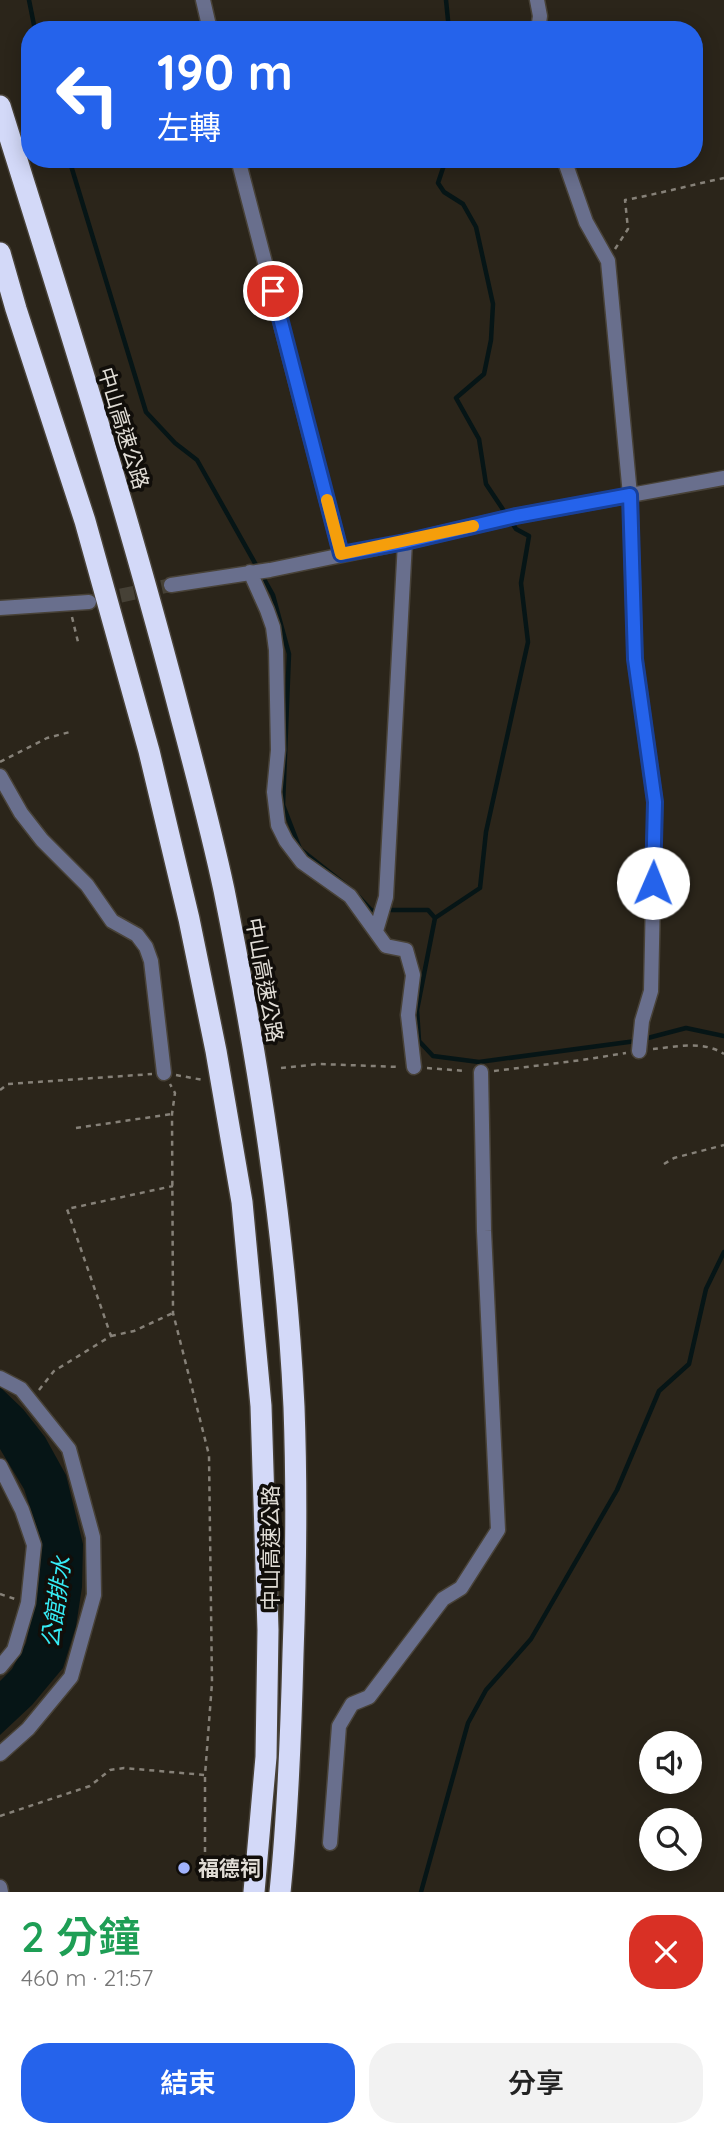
<!DOCTYPE html>
<html lang="zh-TW">
<meta charset="utf-8">
<style>
:root{--surface:#fff;--page:#f2f2f2;--text:#222;--muted:#767676;--accent:#2563eb}
body{margin:0;font-family:Quicksand,"Noto Sans TC",sans-serif;background:var(--page);color:var(--text);height:100vh;display:flex;flex-direction:column;font-size:26px;white-space:nowrap}
*{box-sizing:border-box;margin:0}
p{font-size:23px;color:var(--muted)}
.icon{flex:none;width:38px;height:38px;fill:none;stroke:currentColor;stroke-width:2;stroke-linecap:round;stroke-linejoin:round}
.map{position:relative;height:1892px;overflow:hidden}
.drawer{display:flex;flex-direction:column;background:var(--surface);flex:1}
.drawer>*{flex:none}
.guide{position:absolute;left:21px;top:21px;width:682px;height:147px;border-radius:28px;box-shadow:0 4px 18px #0003;background:#2563eb;color:#fff;overflow:hidden}
.tools{position:absolute;left:639px;top:1731px;display:grid;gap:14px}
.tools a{display:grid;place-items:center;width:63px;height:63px;border-radius:50%;background:var(--surface);box-shadow:0 4px 18px #0003;font-size:35px}
.pin{position:absolute;display:grid;place-items:center;width:60px;height:60px;color:#fff;margin:-30px;border:4px solid #fff;border-radius:50%;box-shadow:0 2px 7px #0007}
.me{position:absolute;width:77px;margin:-38px;rotate:1deg;stroke-linejoin:round;filter:drop-shadow(0 0 5px #0008)}
.turn{display:flex;align-items:center;gap:24px;height:147px;padding:0 21px;font-size:32px}
.turn .icon{width:91px;height:91px;stroke-width:2.5}
.turn b{display:block;font-size:49px;line-height:60px}
.round{display:grid;place-items:center;flex:none;width:74px;height:74px;border-radius:28px;background:var(--page)}
.overview{display:flex;align-items:center;justify-content:space-between;height:119px;padding:0 21px}
h1{font-size:42px;font-weight:600;line-height:52px;color:#1e9e55}
.action{display:flex;gap:14px;margin-top:auto;padding:14px 21px}
.action a{flex:1;height:80px;border-radius:28px;background:var(--accent);color:#fff;font-size:28px;font-weight:600;line-height:80px;text-align:center}
.action a+a{background:var(--page);color:var(--text)}
.map>svg:first-child{display:block}
.water{fill:#061516}
.lines{fill:none;stroke-linecap:round;stroke-linejoin:round}
.stream{stroke:#061516;stroke-width:4.5}
.minor-tunnel{stroke:#464136;stroke-width:14;stroke-dasharray:14 7;stroke-linecap:butt}
.minor-casing{stroke:#484238;stroke-width:17}
.highway-casing{stroke:#484238;stroke-width:24}
.path{stroke:#868178;stroke-width:2.5;stroke-dasharray:5 5;stroke-linecap:butt}
.minor{stroke:#696f8d;stroke-width:14}
.highway{stroke:#d3d9f8;stroke-width:21}
.route-casing{stroke:#184099;stroke-width:18}
.route{stroke:#2563eb;stroke-width:12}
.slow{stroke:#f59e0b;stroke-width:12}
.poi-dot{fill:#a1b3fd;stroke:#110e0a;stroke-width:2.5}
.labels{text-anchor:middle;dominant-baseline:central;stroke-width:7;stroke-linejoin:round;paint-order:stroke}
.street-label{font-size:21px;fill:#e1ddd6;stroke:#110e0a}
.poi-label{font-size:21px;font-weight:bold;fill:#e1ddd6;stroke:#110e0a;text-anchor:start}
.water-label{font-size:23px;font-style:italic;fill:#36ecf5;stroke:#110e0a}
</style>
<div class="map">
<svg width="724" height="1892" viewBox="0 0 724 1892">
<rect width="100%" height="100%" fill="#2b251a"/>
<!-- water -->
<path class="water" d="M0,1387L23,1409L45,1437L66,1475L83,1544L82,1587L76,1626L63,1668L32,1705L0,1735V1681L12,1669L26,1643L37,1593L42,1543L24,1489L0,1449Z"/>
<g class="lines">
<!-- stream -->
<path class="stream" d="M29,0L35,30
M446,0L449,30
M69,159L146,412L175,443L197,460L273,595L289,654L283,805L300,849L352,890
M446,159L438,183L444,192L463,204L476,227L493,304L491,340L484,374L456,398L479,439L486,484L506,514
M511,521L516,529L529,536L521,583L528,642L486,832L480,888L435,918L417,1010L419,1041L433,1056L479,1062L636,1041
M358,896L372,911L378,910
M387,910H428L435,918
M644,1039L686,1028L724,1036
M421,1892L468,1723L486,1690L531,1639L617,1490L659,1391L689,1364L706,1289L724,1252"/>
<!-- minor-tunnel -->
<path class="minor-tunnel" d="M100,600L171,585"/>
<!-- minor casing -->
<g class="minor-casing">
<path id="minor" d="M203,0L210,30
M537,0L540,16L538,30
M238,159L341,554
M564,159L586,222L608,261L630,495L635,659L655,802L651,991L642,1021L639,1051
M250,572L267,610L273,627L276,650L278,750L274,792L278,825L286,841L302,862L350,896L386,946L406,950L413,975L408,1015L414,1067
M171,585L270,570L405,542L516,516L724,478
M0,608L89,602
M0,776L21,813L42,840L87,885L112,921L137,935L146,947L151,961L164,1073
M376,931L386,897L405,542
M0,1378L21,1389L69,1449L93,1537L94,1595L71,1677L28,1729L0,1754
M0,1466L22,1510L34,1545L28,1603L14,1650L0,1667
M330,1843L339,1726L352,1704L369,1697L443,1599L461,1588L498,1530L484,1231L481,1072
M0,1887L1,1892"/>
</g>
<!-- highway casing -->
<g class="highway-casing">
<path id="highway" d="M0,106C61,301 123,496 175,694C192,759 210,824 224,890C258,1060 286,1234 294,1407C297,1489 296,1572 293,1654C291,1734 288,1813 280,1892
M0,253L16,309L85,521L149,751L189,919L216,1051L242,1202L261,1406L268,1630L266,1757L254,1892"/>
</g>
<!-- path -->
<path class="path" d="M615,249L628,229L625,200C658,194 691,185 724,178
M72,617L78,642
M0,762L47,738L70,732
M653,1049C676,1047 703,1040 724,1054
M281,1068L319,1064L400,1067
M427,1068L466,1071
M494,1071L582,1060L626,1053
M176,1075L203,1080
M0,1090L8,1084L152,1074
M76,1128L172,1114
M664,1164L674,1158L724,1145
M111,1336L134,1331L173,1313
M39,1390L54,1371L111,1336L67,1209L173,1186
M0,1594L15,1599
M0,1816L90,1786L110,1770L124,1768L205,1775L212,1683L209,1455L173,1313L172,1114L175,1093L170,1084
M205,1852V1775"/>
<!-- minor -->
<use href="#minor" class="minor"/>
<!-- highway -->
<use href="#highway" class="highway"/>
</g>
<g class="lines">
<!-- route casing -->
<g class="route-casing">
<path id="route" d="M273,291L341,554L405,542L516,516L630,495L635,659L655,802L653,883"/>
</g>
<!-- route -->
<use href="#route" class="route"/>
<!-- slow -->
<path class="slow" d="M327,500L341,554L473,526"/>
</g>
<!-- markers -->
<circle class="poi-dot" cx="184" cy="1868" r="7"/>
<g class="labels">
<!-- street labels -->
<g class="street-label">
<text transform="translate(124 428) rotate(73)">中山高速公路</text>
<text transform="translate(265 980) rotate(80)">中山高速公路</text>
<text transform="translate(270 1548) rotate(-90)">中山高速公路</text>
</g>
<!-- poi labels -->
<g class="poi-label">
<text x="198" y="1868">福德祠</text>
</g>
<!-- water labels -->
<g class="water-label">
<text transform="translate(56 1602) rotate(-82)">公館排水</text>
</g>
</g>
</svg>
<div class="tools">
<a><svg class="icon" aria-label="sound" viewBox="0 0 24 24"><path d="M4 9h4l5-4v14l-5-4H4zM17 9q2 3 0 6"/></svg></a>
<a><svg class="icon" aria-label="search" viewBox="0 0 24 24"><circle cx="10" cy="10" r="6"/><path d="M15 15l6 6"/></svg></a>
</div>
<div class="pin" style="left:273px;top:291px;background:#d93025"><svg class="icon" aria-label="arrive" viewBox="0 0 24 24"><path d="M6 21V4h12l-3 4 3 4H6"/></svg></div>
<svg class="me" style="left:653px;top:883px" viewBox="-20 -20 40 40"><circle r="19" fill="#fff"/><path d="M0-13L10 11 0 6-10 11z" fill="#2563eb"/></svg>
<div class="guide">
<div class="turn"><svg class="icon" aria-label="left" viewBox="0 0 24 24"><path d="M17 20v-9H6M10 6l-5 5 5 5"/></svg><div><b>190 m</b>左轉</div></div>
</div>
</div>
<section class="drawer">
<div class="overview"><div><h1>2 分鐘</h1><p>460 m · 21:57</p></div><a class="round" style="background:#d93025;color:#fff"><svg class="icon" aria-label="close" viewBox="0 0 24 24"><path d="M6 6l12 12M18 6L6 18"/></svg></a></div>
<div class="action"><a>結束</a><a>分享</a></div>
</section>
